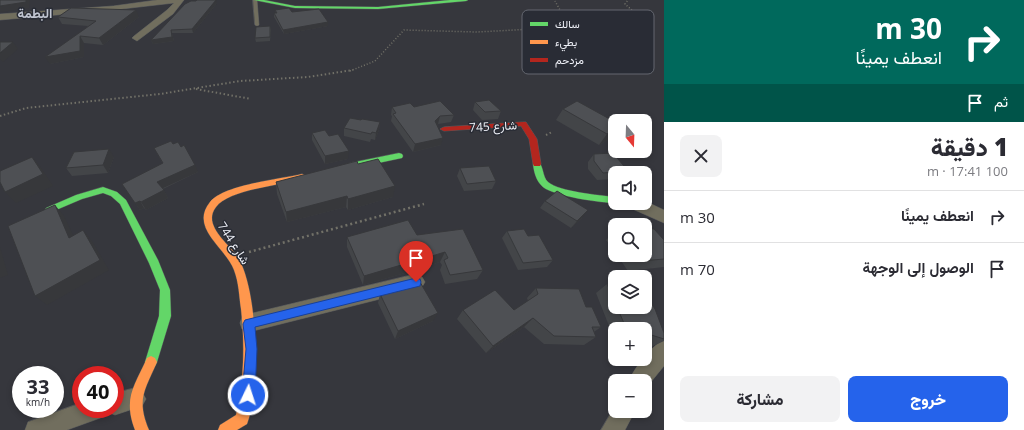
<!DOCTYPE html>
<html lang="ar">
<meta charset="utf-8">
<style>
:root{--surface:#fff;--page:#f2f2f3;--text:#2b2b33;--muted:#7c7c81;--line:#e1e1e2;--accent:#2563eb}
body{margin:0;font-family:"Open Sans",Vazirmatn,sans-serif;background:var(--page);color:var(--text);direction:rtl;height:100vh;display:flex;flex-direction:column;font-size:15px;white-space:nowrap}
*{box-sizing:border-box;margin:0}
p{font-size:13px;color:var(--muted)}
.icon{flex:none;width:22px;height:22px;fill:none;stroke:currentColor;stroke-width:2;stroke-linecap:round;stroke-linejoin:round}
.map{position:relative;flex:1;overflow:hidden;direction:ltr}
.side{display:flex;flex-direction:column;background:var(--surface);width:360px}
.side>*{flex:none}
.guide{background:#00695c;color:#fff;overflow:hidden}
.needle{width:26px;rotate:161deg}
.tools{position:absolute;left:608px;top:114px;display:grid;gap:8px}
.tools a{display:grid;place-items:center;width:44px;height:44px;border-radius:8px;background:var(--surface);box-shadow:0 2px 6px #0003;font-size:20px}
.speed{position:absolute;left:12px;top:366px;display:flex;gap:8px;font-size:20px;font-weight:700;text-align:center}
.speed>*{display:grid;place-content:center;width:52px;height:52px;border-radius:50%;background:var(--surface);box-shadow:0 2px 6px #0003;line-height:1}
.speed small{font-size:10px;font-weight:400}
.speed .limit{border:6px solid #d22;background:#fff;color:#111}
.pin{position:absolute;display:grid;place-items:center;width:34px;height:34px;color:#fff;margin:-41px -17px;border-radius:50% 50% 50% 0;rotate:-45deg;box-shadow:0 0 4px #0007}
.pin .icon{rotate:45deg}
.me{position:absolute;width:44px;margin:-22px;rotate:4deg;stroke-linejoin:round;filter:drop-shadow(0 0 3px #0008)}
.turn{display:flex;align-items:center;gap:14px;height:84px;padding:0 16px;font-size:18px}
.turn .icon{width:52px;height:52px;stroke-width:2.5}
.turn b{display:block;font-size:28px;line-height:34px}
.then{display:flex;align-items:center;height:38px;padding:0 16px;background:#0003;gap:8px;font-size:15px}
.round{display:grid;place-items:center;flex:none;width:42px;height:42px;border-radius:8px;background:var(--page)}
.headline{display:flex;align-items:center;justify-content:space-between;height:68px;padding:0 16px}
h1{font-size:24px;font-weight:800;line-height:30px}
.button{display:flex;gap:8px;margin-top:auto;padding:8px 16px}
.button a{flex:1;height:46px;border-radius:8px;background:var(--accent);color:#fff;font-size:16px;font-weight:800;line-height:46px;text-align:center}
.button a+a{background:var(--page);color:var(--text)}
ul{padding:0;list-style:none}
li{display:flex;align-items:center;gap:12px;height:52px;padding:0 16px;border-top:1px solid var(--line)}
li div{flex:1}
li b{display:block;font-size:15px}
li em{font-style:normal}
main{display:flex;flex:1;min-height:0}
.map>svg:first-child{display:block}
.lines{fill:none;stroke-linecap:round;stroke-linejoin:round}
.lane-casing{stroke:#54565a;stroke-width:1}
.street-casing{stroke:#54565a;stroke-width:1}
.fast-casing{stroke:#54565a;stroke-width:1}
.slow-casing{stroke:#54565a;stroke-width:1}
.jam-casing{stroke:#54565a;stroke-width:1}
.path-far2{stroke:#727168;stroke-width:1.5;stroke-dasharray:1 2;stroke-linecap:butt}
.path-far1{stroke:#727168;stroke-width:2;stroke-dasharray:1.5 2.5;stroke-linecap:butt}
.path{stroke:#727168;stroke-width:2.5;stroke-dasharray:2 3;stroke-linecap:butt}
.lane{fill:#716e5e;fill-rule:evenodd}
.street{fill:#716e5e;fill-rule:evenodd}
.fast{fill:#63d668;fill-rule:evenodd}
.slow{fill:#ff974d;fill-rule:evenodd}
.jam{fill:#b3261e;fill-rule:evenodd}
.wall{fill:#434548}
.shaded-wall{fill:#37383b}
.building{fill:#4e5054;stroke:#37383b}
.route{fill:#2563eb;stroke:#184099}
.labels{text-anchor:middle;dominant-baseline:central;stroke-width:3;stroke-linejoin:round;paint-order:stroke}
.street-label{font-size:12px;fill:#eff1f8;stroke:#292c35}
.far-district-label{font-size:13px;font-weight:bold;fill:#c0c5d1;stroke:#292c35}
.key{fill:#292c35;stroke:#646770;stroke-width:1}
.key-label{font-size:11px;fill:#eff1f8}
</style>
<main>
<section class="side">
<div class="guide">
<div class="turn"><svg class="icon" aria-label="right" viewBox="0 0 24 24"><path d="M7 20v-9h11M14 6l5 5-5 5"/></svg><div><b>30 m</b>انعطف يمينًا</div></div>
<div class="then">ثم<svg class="icon" aria-label="arrive" viewBox="0 0 24 24"><path d="M6 21V4h12l-3 4 3 4H6"/></svg></div>
</div>
<div class="headline"><div><h1>1 دقيقة</h1><p>100 m · 17:41</p></div><a class="round"><svg class="icon" aria-label="close" viewBox="0 0 24 24"><path d="M6 6l12 12M18 6L6 18"/></svg></a></div>
<ul>
<li><svg class="icon" aria-label="right" viewBox="0 0 24 24"><path d="M7 20v-9h11M14 6l5 5-5 5"/></svg><div><b>انعطف يمينًا</b></div><em>30 m</em></li>
<li><svg class="icon" aria-label="arrive" viewBox="0 0 24 24"><path d="M6 21V4h12l-3 4 3 4H6"/></svg><div><b>الوصول إلى الوجهة</b></div><em>70 m</em></li>
</ul>
<div class="button"><a>خروج</a><a>مشاركة</a></div>
</section>
<div class="map">
<svg width="664" height="430" viewBox="0 0 664 430">
<rect width="100%" height="100%" fill="#36373d"/>
<g class="lines">
<!-- lane casing -->
<g class="lane-casing">
<path id="lane" d="M253,0H257L259,25L257,26L255,25Z"/>
</g>
<!-- street casing -->
<g class="street-casing">
<path id="street" d="M157,0H184L173,14L137,41L132,38L134,36L167,10L174,3L113,10L0,20V14L113,6Z
M645,201L664,210V223L628,207L626,203H645Z
M416,274L422,277L425,282L422,287L416,290L249,332L242,329L240,323L242,317L249,314Z
M664,340V366L646,388L645,381H629C634,368 652,345 664,340Z
M135,388L142,392L146,399L142,406L115,415L107,412L106,409H115V393Z
M81,403V409H106L103,417L67,430H25L28,422Z
M615,406V411H635L625,430H601Z"/>
</g>
<!-- fast casing -->
<g class="fast-casing">
<path id="fast" d="M254,0H264L295,6L378,7L450,0H468L466,1L378,9L295,8Z
M399,153L402,154L403,156L402,158L350,169L346,166L350,163Z
M537,161C544,164 542,177 548,182C560,192 599,195 615,197L616,203C601,203 554,196 543,187C536,181 534,172 533,164Z
M103,187L117,192L126,200L158,260L170,290L171,316L157,362L155,366L151,368L147,366L145,362L159,316L160,290L149,263L120,204L111,196L103,193L82,199L49,213L45,210L46,208L76,195Z"/>
</g>
<!-- slow casing -->
<g class="slow-casing">
<path id="slow" d="M302,174L305,175L306,177L305,179C283,185 229,189 216,207C202,225 228,243 237,256C258,287 261,389 247,424L237,430H218L220,425L236,415C244,380 245,345 241,309C239,296 239,283 234,270C226,248 189,228 210,202C223,185 280,179 302,174Z
M151,356L155,358L157,362C145,390 136,399 149,430H135C123,398 134,387 147,358Z"/>
</g>
<!-- jam casing -->
<g class="jam-casing">
<path id="jam" d="M523,122H526L537,139L541,164L540,166H534L533,164L529,139L521,126L444,131L440,129L444,127Z"/>
</g>
<!-- path-far2 -->
<path class="path-far2" d="M548,29L555,27L554,18L560,10L555,1
M350,71L375,61L404,30L477,32L533,29L566,30L638,22L641,18L625,4L628,0"/>
<!-- path-far1 -->
<path class="path-far1" d="M196,89L251,99
M0,116L26,108L160,94L240,81L308,77L353,70
M546,135L552,132"/>
<!-- path -->
<path class="path" d="M249,252L424,204"/>
<!-- lane -->
<use href="#lane" class="lane"/>
<!-- street -->
<use href="#street" class="street"/>
<!-- fast -->
<use href="#fast" class="fast"/>
<!-- slow -->
<use href="#slow" class="slow"/>
<!-- jam -->
<use href="#jam" class="jam"/>
</g>
<!-- wall -->
<path class="wall" d="M217,3L193,33H172L174,41L153,44L151,40Z
M275,10L292,12L328,22V26L284,34L274,17V13H276Z
M58,17H139L103,45L84,43V57L50,64L88,26L62,24Z
M270,26L271,30L270,41L256,42L255,38Z
M475,102L501,111L498,119L482,120L473,110Z
M392,107H414L454,115L451,122L438,124L437,125L441,145L413,152L391,121L392,116L391,115Z
M563,109L615,122V134L613,137L599,145L556,120Z
M361,120L380,122L379,130L375,140L371,139L370,142L344,136V128Z
M312,133L329,136L348,159L325,164L312,140Z
M173,144L198,172L163,189L168,198L146,210L144,208L140,210L122,184L163,164L154,148Z
M594,154L628,171L626,173H615V179L597,180L588,169V162Z
M114,157L108,173L72,176L66,168Z
M358,164L393,197L348,210L346,207L287,222L277,194L276,182Z
M460,168L496,181L492,189L464,191L457,176Z
M545,201L582,218L571,228L540,208Z
M507,231L528,236L553,260L547,267L518,270L502,238Z
M615,231V252L606,240Z
M417,235L483,270L477,279L445,284L440,270L442,265L440,262L415,270L408,260L407,261L408,263L405,273L363,285L347,247V237Z
M664,240V267L628,271L617,255H645Z
M607,284L615,285V307H645L664,339V341L651,347L645,346V329H615V336H613L596,293Z
M536,288L586,307L601,327L594,332L596,337L584,345L544,344L524,327L486,353L457,319L463,310H514L528,301L527,298Z
M380,294L433,321L395,339L378,303Z"/>
<!-- shaded-wall -->
<path class="shaded-wall" d="M26,0H30L29,8L0,12V6Z
M216,0L217,3L193,33L192,29Z
M136,10L139,17L103,45L99,38Z
M328,22V26L284,34L283,30Z
M171,30L174,41L153,44L151,40Z
M80,36L84,43V57L50,64L45,57Z
M13,42L18,49L3,62L0,59V53Z
M440,116L438,124L433,129L435,121Z
M380,122L379,130L375,140L376,133Z
M615,129V134L613,137L599,145L607,134Z
M443,138L441,145L413,152L415,144Z
M109,149L114,157L108,173L103,165Z
M349,151L348,159L325,164V156Z
M32,157L41,168L53,186L16,203L5,192Z
M195,165L198,172L161,189L157,182Z
M395,186L393,197L348,210V199Z
M164,190L168,198L146,210L141,202Z
M347,196L346,207L287,222L286,212Z
M140,201L144,208L140,210L135,203Z
M55,205L64,216L79,248L69,238Z
M588,210L582,218L571,228L577,221Z
M83,230L92,241L109,270L47,305L35,296Z
M0,247L8,275L0,278Z
M411,250L408,260L401,265L408,263L405,273L363,285L364,276L404,255Z
M445,252L440,262L415,270L419,260Z
M438,313L433,321L395,339L398,331Z
M533,318L524,327L486,353L493,346Z"/>
<!-- building -->
<path class="building" d="M0,0H26V2L0,6Z
M197,0H216L192,29L171,30L172,37L151,40L185,4L191,1H196Z
M71,8L136,10L99,38L80,36V51L45,57L96,21L58,17Z
M289,8L292,12L319,9L328,22L283,30L274,13H277L275,10Z
M270,26V37L255,38L256,27Z
M0,42H13L0,53Z
M489,100L501,111L485,112L475,102Z
M440,101L454,115L440,116L435,121L443,138L415,144L393,114L396,113L392,107L410,103L414,107Z
M577,101L615,122V129L607,134L563,109Z
M350,118L361,120L362,119L380,122L376,133L372,132L371,134L344,128Z
M325,130L329,136L338,134L349,151L325,156L312,133Z
M171,141L173,144L178,142L181,147L184,145L195,165L157,182L164,190L141,202L140,201L135,203L122,184L163,163L154,148Z
M109,149L103,165L66,168L74,152Z
M613,153L628,171L603,173L594,161V154Z
M32,157L43,174L5,192L0,182V171Z
M378,159L395,186L348,199L347,196L286,212L276,182L357,161L358,164Z
M489,166L496,181L467,184L460,168Z
M557,191L588,210L577,221L545,201Z
M55,205L69,238L83,230L100,260L35,296L8,226Z
M408,220L417,235L463,229L483,270L450,275L444,260L448,258L445,252L419,260L411,250L404,255L408,263L364,276L347,237Z
M645,228L654,229L664,240V259L641,261L636,255H645Z
M524,229L528,236L539,235L553,260L523,263L507,231Z
M420,282L438,313L398,331L380,294L388,290Z
M607,284L615,285V301Z
M536,288L579,289L586,307H592L601,327H592L596,337L554,336L533,318L493,346L463,310L495,290L514,310L538,294Z
M645,294L655,309L664,333V339L645,333V329H631L626,328L617,307H645Z"/>
<!-- route -->
<path class="route" d="M416,278L420,279L421,282L420,286L416,287L255,327L257,349L255,395L253,399L248,401L244,399L242,395L246,349L243,324L245,320Z"/>
<g class="labels">
<!-- street labels -->
<g class="street-label">
<text transform="translate(493 126) rotate(-3)">شارع 745</text>
<text transform="translate(234 243) rotate(57)">شارع 744</text>
</g>
<!-- far-district labels -->
<g class="far-district-label">
<text x="35" y="13">البطمة</text>
</g>
</g>
<!-- legend -->
<rect x="522" y="10" width="132" height="64" rx="6" class="key"/>
<rect x="530" y="22" width="18" height="4" fill="#63d668"/>
<rect x="530" y="40" width="18" height="4" fill="#ff974d"/>
<rect x="530" y="58" width="18" height="4" fill="#b3261e"/>
<g class="key-label">
<text x="555" y="28">سالك</text>
<text x="555" y="46">بطيء</text>
<text x="555" y="64">مزدحم</text>
</g>
</svg>
<div class="tools">
<a><svg class="needle" viewBox="-14 -14 28 28"><path d="M0-13l5 13h-10z" fill="#e53935"/><path d="M0 13l5-13h-10z" fill="#7c7c81"/></svg></a>
<a><svg class="icon" aria-label="sound" viewBox="0 0 24 24"><path d="M4 9h4l5-4v14l-5-4H4zM17 9q2 3 0 6"/></svg></a>
<a><svg class="icon" aria-label="search" viewBox="0 0 24 24"><circle cx="10" cy="10" r="6"/><path d="M15 15l6 6"/></svg></a>
<a><svg class="icon" aria-label="layers" viewBox="0 0 24 24"><path d="M12 4l9 5-9 5-9-5zM3 14l9 5 9-5"/></svg></a>
<a>+</a>
<a>−</a>
</div>
<div class="speed"><div>33<small>km/h</small></div><div class="limit">40</div></div>
<div class="pin" style="left:416px;top:282px;background:#d93025"><svg class="icon" aria-label="arrive" viewBox="0 0 24 24"><path d="M6 21V4h12l-3 4 3 4H6"/></svg></div>
<svg class="me" style="left:248px;top:395px" viewBox="-20 -20 40 40"><circle r="17" fill="#2563eb" stroke="#fff" stroke-width="3"/><path d="M0-11L8 9 0 5-8 9z" fill="#fff"/></svg>
</div>
</main>
